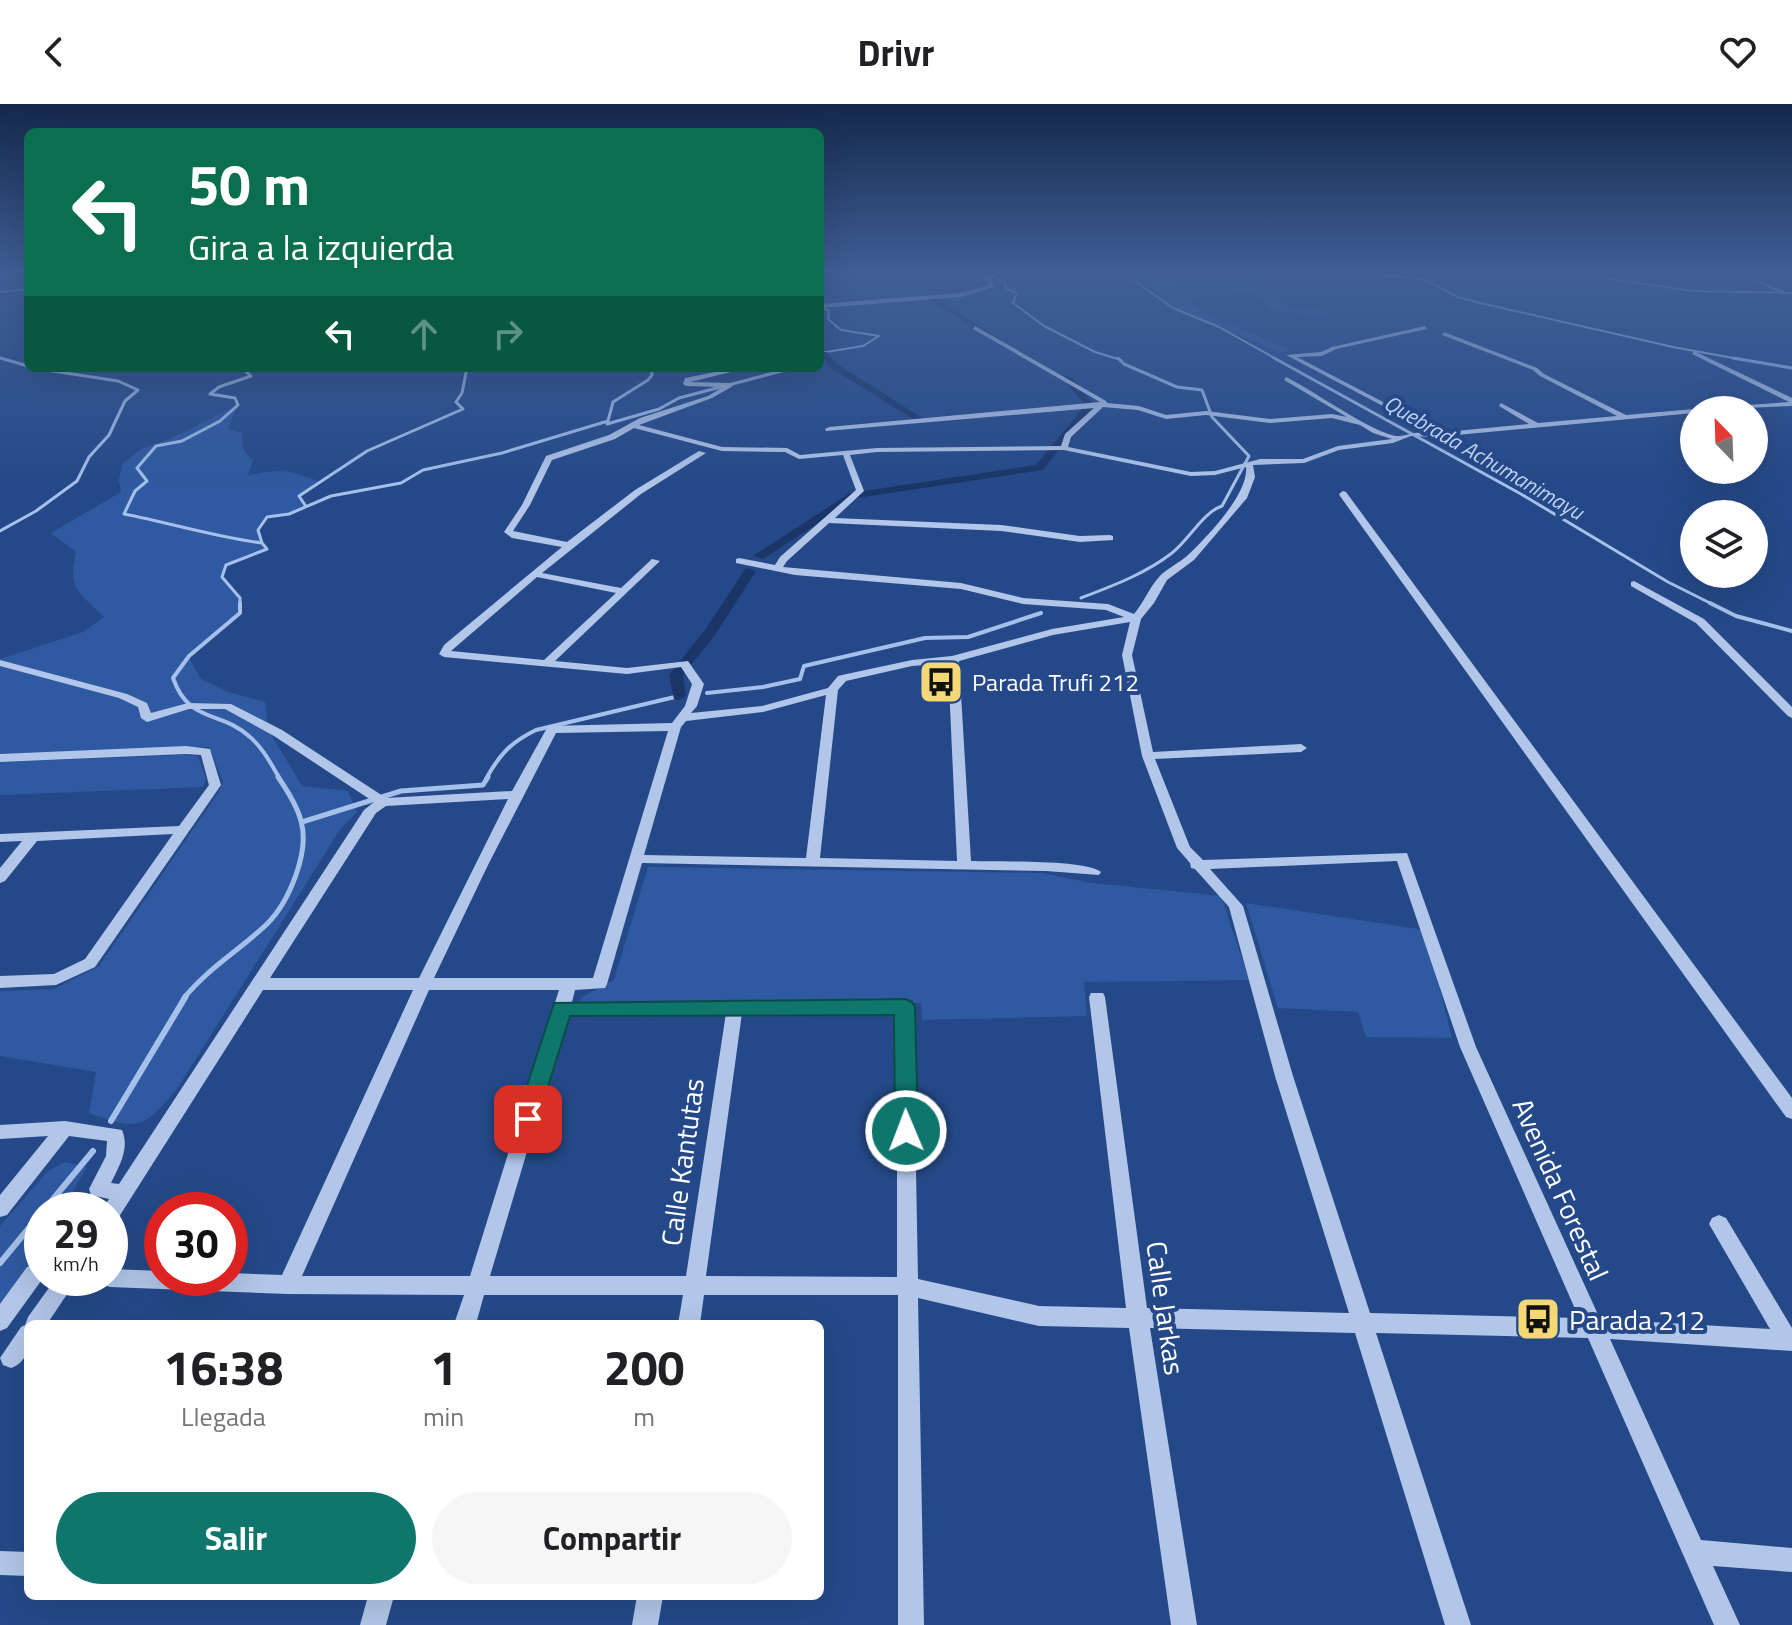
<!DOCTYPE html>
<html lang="es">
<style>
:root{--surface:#fff;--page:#f6f6f6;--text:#202124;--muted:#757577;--accent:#0f766e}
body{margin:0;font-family:"Titillium Web",sans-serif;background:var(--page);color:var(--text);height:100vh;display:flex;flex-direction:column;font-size:30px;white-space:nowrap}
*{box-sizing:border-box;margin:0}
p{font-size:26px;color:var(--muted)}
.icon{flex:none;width:44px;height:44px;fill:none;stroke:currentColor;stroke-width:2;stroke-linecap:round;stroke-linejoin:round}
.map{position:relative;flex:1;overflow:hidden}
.side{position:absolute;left:24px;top:1216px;width:800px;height:280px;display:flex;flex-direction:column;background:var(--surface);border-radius:12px;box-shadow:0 8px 32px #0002}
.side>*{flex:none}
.banner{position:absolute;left:24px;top:24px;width:800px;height:244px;border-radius:12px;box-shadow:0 8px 32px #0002;background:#0b6e4f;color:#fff;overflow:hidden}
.needle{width:52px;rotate:337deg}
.fabs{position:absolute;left:1680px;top:292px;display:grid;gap:16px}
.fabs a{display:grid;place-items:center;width:88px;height:88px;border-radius:50%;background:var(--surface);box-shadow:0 8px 32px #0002;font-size:40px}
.speed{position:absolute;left:24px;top:1088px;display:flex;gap:16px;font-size:40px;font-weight:700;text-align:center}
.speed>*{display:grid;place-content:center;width:104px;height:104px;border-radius:50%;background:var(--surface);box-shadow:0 8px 32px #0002;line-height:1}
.speed small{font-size:20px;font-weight:400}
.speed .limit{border:12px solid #d22;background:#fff;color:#111}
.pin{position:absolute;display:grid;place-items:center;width:68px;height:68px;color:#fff;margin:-34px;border-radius:16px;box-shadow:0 4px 12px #0006}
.me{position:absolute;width:88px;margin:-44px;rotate:359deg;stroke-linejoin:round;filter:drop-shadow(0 0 6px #0008)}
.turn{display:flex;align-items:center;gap:28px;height:168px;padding:0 32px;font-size:36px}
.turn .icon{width:104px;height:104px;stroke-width:2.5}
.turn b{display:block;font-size:56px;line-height:68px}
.lanes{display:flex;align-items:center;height:76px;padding:0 32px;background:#0003;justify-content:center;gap:40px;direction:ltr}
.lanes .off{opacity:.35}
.eta{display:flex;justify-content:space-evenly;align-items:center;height:136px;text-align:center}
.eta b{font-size:48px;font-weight:700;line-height:56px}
.cta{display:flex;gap:16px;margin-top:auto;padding:16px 32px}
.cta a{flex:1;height:92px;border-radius:48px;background:var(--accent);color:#fff;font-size:32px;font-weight:700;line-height:92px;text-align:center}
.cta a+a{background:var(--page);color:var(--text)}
header{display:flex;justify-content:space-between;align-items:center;height:104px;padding:0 32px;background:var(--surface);font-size:36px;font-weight:700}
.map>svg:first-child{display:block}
.green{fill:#2f59a0}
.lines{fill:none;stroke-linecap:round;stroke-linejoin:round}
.stream-far4{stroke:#a5c0ea;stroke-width:2}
.stream-far3{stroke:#a5c0ea;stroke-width:3}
.stream-far2{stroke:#a5c0ea;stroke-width:4}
.stream-far1{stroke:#a5c0ea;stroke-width:5}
.stream{stroke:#a5c0ea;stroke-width:6}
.canal{fill:#1a3568;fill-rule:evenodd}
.minor{fill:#b1c6e9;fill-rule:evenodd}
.route{fill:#0f766e;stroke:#0a4d48;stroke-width:2}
.labels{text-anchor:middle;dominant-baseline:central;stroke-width:8;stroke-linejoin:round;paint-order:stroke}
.far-water-label{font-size:22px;font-style:italic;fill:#bdd0f0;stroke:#254988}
.poi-label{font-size:24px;fill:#fff;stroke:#254988;text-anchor:start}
.near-street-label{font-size:28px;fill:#fff;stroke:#254988}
.near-poi-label{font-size:28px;fill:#fff;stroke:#254988;text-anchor:start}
</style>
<header><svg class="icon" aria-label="back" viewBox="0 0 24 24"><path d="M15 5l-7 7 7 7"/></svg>Drivr<svg class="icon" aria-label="heart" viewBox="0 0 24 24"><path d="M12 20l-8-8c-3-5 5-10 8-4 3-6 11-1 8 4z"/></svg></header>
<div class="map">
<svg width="1792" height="1521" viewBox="0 0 1792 1521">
<rect width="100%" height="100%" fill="#254988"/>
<!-- green -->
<path class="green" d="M1130,169H1156L1181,180L1246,179L1280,195L1292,206H1320L1328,213L1271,205L1254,188L1206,183L1195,188L1200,194L1187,195L1204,209L1289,245L1287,248H1278L1178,205L1167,192Z
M238,301L228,324L242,329C241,341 243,348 253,356L248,371L274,367L292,368L321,378L299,392L305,401L289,410L267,413L258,426L267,445L226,461L222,473L240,494V509L189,553L201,575L228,588L265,598L268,625L302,682L348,687L357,708L341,724L177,985C143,1025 139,1027 89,1009L96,968L0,952V887L54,885L99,862L218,689L223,677L209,643L0,651V555L83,528L104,513C79,488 67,486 76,448L51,429L121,388L119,376L122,360L141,345L170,335Z
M186,651L198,652L206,675L203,683L0,691V658Z
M648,763L1042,769L1092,779L1221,792L1249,876L1084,878L1087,912L922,916L921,899L579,902L582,893L614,876Z
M1246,799L1425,826L1452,934L1366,933L1358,908L1278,904Z
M65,1058L87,1063L63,1106H42V1143L0,1203V1122L48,1067Z"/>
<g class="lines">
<!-- stream-far4 -->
<path class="stream-far4" d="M896,169L981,171L1004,176L1006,185L1017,189L1013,199L1044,222L1095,248L1121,256
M1124,169L1173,204L1219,223L1278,256
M1359,169L1423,175L1458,193L1480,199L1673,243L1744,256
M1571,169L1693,187L1792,189
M1749,169L1763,180L1783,188
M0,188L28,185
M820,203L829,207L828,215L841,226L879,232L863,242L820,249
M0,254L6,256"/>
<!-- stream-far3 -->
<path class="stream-far3" d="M0,254L28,262
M1274,254L1521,390L1668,478L1714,501
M1733,254L1792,264
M607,320L659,305L679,294L793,264
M305,401L299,392L367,347L463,305L456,298L462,289L467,264
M0,427L36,407L77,377L89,353L109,331L125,297L138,286L118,277L33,264
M262,439L258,426L267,413L289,410L331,392L401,379L423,366L502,349L608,317L613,298L648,276L652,271L651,264
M1081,494C1112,482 1145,470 1172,449C1190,435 1202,409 1222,402L1249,352L1212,313L1202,286L1177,283L1124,260L1118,254
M240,501V494L222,473L226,461L267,445L262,439C215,433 171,419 124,410L135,387L147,377L137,364L156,342L182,337L220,317L238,301L235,294L210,290L219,283L251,272L242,264"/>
<!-- stream-far2 -->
<path class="stream-far2" d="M240,499V509L189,552L173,574C189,620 221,606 250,633C263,644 271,660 280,675
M1710,499L1736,512L1792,527
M707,589L763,583L800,575L804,562L925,534L968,533L1041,509
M486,675C499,651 511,638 536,626L679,592"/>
<!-- stream-far1 -->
<path class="stream-far1" d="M302,718L401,687L483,681L488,673
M184,894C208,864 240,846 267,820C289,798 310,748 301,717C297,701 287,686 278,673"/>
<!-- stream -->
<path class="stream" d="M111,1017L186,892
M44,1106L93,1047
M0,1159L42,1108"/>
<!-- canal -->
<path class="canal" d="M929,193H933L1000,235L993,237L929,195Z
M821,248H827L834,258L927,317L919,319L828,262Z
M1054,268L1072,274L1094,301L1043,366L857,394L763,455L753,452L850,389L1036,361L1085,301L1066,278L1054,272Z
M746,464L756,467L715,531L683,571L686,592L679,596L674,595L669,571L705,526Z"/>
<!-- minor -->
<path class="minor" d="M994,169H1000L991,175L994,183L961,193L820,204V200L961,189L989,181L985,174Z
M975,222L1106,297L1107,299L1139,302L1166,311L1206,307L1270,315L1332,310L1347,313L1284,276L1286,273C1310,284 1379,334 1400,332C1408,331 1415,328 1425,328L1381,301L1286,251L1321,248L1332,243L1425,222L1427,225L1336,245L1322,252L1297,253L1385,299L1435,329L1529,320L1499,302L1501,299L1538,319L1617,312L1540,272L1533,266L1442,231L1444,228L1537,264L1544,270L1626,311L1694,305L1697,306H1694V309L1435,333L1411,332L1393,339L1339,346L1304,359L1253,361L1255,373L1247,394L1194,456L1167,476L1154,499L1141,515L1132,551L1153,648L1301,640L1307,644L1301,648L1155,655L1190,743L1203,756L1407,749L1476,943L1600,1215L1770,1225L1709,1120L1712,1114L1719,1111L1726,1114L1792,1224V1247L1610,1235L1701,1436L1792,1444V1468L1713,1462L1740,1521H1714L1588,1234L1376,1229L1471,1521H1445L1355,1229L1150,1224L1197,1521H1171L1129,1224L1039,1222L918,1194L924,1521H898V1191H704L700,1220H678L683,1191H484L476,1220H454L464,1191L288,1190L110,1183L103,1181L100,1174H110V1165L162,1167V1174H230V1169L282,1171L413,886H263L117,1116L110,1118V1106H102L109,1095L91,1091L89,1085L106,1052L107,1037L69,1032L7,1111L0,1113V1091L48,1032L0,1035V1021L65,1017L122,1026C130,1045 119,1062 111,1079L119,1080L364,706L374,698L274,632L225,605H189L147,618L141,614L138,603L119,594L0,562V556L127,590L147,599L151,609L188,599L231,600L282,626L386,694L512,687L548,622L672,619L685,602L692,580L681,563L627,570L444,553L439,550L444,541L562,443L512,434L504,428L522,401L546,352L609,331L640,314L708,292L723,283L686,282L683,280L685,274L735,264H748L690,278L731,279L733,282L712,294L639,321L722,343L787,344L800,351L877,344L1061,342L1065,330L1094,304L826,327L825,325L829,323L1100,298L973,225ZM1103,303L1138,306L1166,315L1206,311L1270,319L1332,314L1360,321L1373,329L1392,335L1338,342L1303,355H1260L1215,367L1191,368L1068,343L1071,333ZM634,324L722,347L785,348L799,355L843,351L856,386L780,453L775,461L739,454L736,455V459L795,471L961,485L1023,500L1106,506L1124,513L1052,525L952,552L912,556L842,571L838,572L828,584L762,602L691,609L697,602L704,580L688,557L627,564L555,557L660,457L652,455L621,484L542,469L641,390L706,349L699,347L635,386L567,438L513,427L530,401L552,356L615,335ZM1064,346L1191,372L1215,371L1246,363C1249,389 1208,432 1189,450C1180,459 1167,464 1159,473C1149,484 1144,498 1134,510L1108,500L1023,494L961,479L783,463L787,457L829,419L1001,427L1080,438L1113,436V432L1110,431L1080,432L1001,421L835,414L864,387L850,351L877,348ZM537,473L616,489L544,556L451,547ZM1130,518L1122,551L1142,652L1177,744L1190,759L1191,764L1195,765L1229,803L1275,972L1349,1209L1147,1204L1105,893L1103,889H1091L1089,893L1126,1204L1039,1202L918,1175L913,903L911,899L572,898L575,886L605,884L607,880L642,759L1046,767L1099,771L1101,768C1086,755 995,758 971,757L959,557L1053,531ZM948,559L957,757L820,754L838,586L846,577L912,562ZM826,591L806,754L644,751L681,623L686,617L763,608ZM668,627L593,874H434L488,761L556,629ZM508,695L419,874H270L376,709L386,702ZM1397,757L1460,943L1579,1214L1370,1209L1293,972L1243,802L1210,765ZM429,886H559L470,1172H302ZM726,909L686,1172H490L568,910ZM742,909H897V1173L706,1172Z
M1694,247L1792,294V302L1701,306L1705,304L1789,298L1692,250Z
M1343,387L1346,388L1792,994V1015L1786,1013L1340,392L1339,390Z
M1634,477L1704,515L1792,603V614L1788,612L1696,519L1631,482V478Z
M186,642L210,645L221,681L95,863L56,881L0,884V872L54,870L85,855L173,730L37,737L5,777L0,779V764L22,737L0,738V730L179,722L209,681L201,651L186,650L0,658V650Z
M42,1157V1174H46L41,1177L7,1224L0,1227V1200L27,1163Z
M56,1174H78L47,1220H28C28,1238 31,1257 11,1264L3,1261L0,1254L21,1223L25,1221L28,1213Z
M0,1447L28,1448V1472L0,1471Z
M368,1492H394L386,1521H360Z
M637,1492H663L658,1521H632Z"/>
</g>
<!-- sky -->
<linearGradient id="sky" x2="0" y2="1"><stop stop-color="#14284b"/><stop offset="0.44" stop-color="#405f96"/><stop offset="1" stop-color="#405f96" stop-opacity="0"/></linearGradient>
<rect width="1792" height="382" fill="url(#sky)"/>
<!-- route -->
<path class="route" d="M905,895L912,898L915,903L918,1027L915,1034L906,1037L898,1034L895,1027L894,911L570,912L536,1021L528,1024L520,1021L516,1015L554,899Z"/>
<!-- icons -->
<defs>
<g id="bus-square" transform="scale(2.3)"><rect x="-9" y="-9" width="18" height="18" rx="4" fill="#f3d875" stroke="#254988"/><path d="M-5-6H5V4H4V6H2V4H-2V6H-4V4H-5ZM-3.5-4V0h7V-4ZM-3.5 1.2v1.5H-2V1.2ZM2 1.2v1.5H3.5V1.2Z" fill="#111"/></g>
</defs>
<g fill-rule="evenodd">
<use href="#bus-square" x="941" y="578"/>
<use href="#bus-square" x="1538" y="1215"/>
</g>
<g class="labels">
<!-- far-water labels -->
<g class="far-water-label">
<text transform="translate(1484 353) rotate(30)">Quebrada Achumanimayu</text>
</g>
<!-- poi labels -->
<g class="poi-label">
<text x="972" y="578">Parada Trufi 212</text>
</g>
<!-- near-street labels -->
<g class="near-street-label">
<text transform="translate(682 1058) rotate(-82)">Calle Kantutas</text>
<text transform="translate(1561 1085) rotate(66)">Avenida Forestal</text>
<text transform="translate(1166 1204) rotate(82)">Calle Jarkas</text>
</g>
<!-- near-poi labels -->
<g class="near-poi-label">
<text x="1569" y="1215">Parada 212</text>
</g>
</g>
</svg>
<div class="fabs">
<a><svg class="needle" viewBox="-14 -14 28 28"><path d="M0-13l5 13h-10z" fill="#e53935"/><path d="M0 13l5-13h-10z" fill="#757577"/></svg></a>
<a><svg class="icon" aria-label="layers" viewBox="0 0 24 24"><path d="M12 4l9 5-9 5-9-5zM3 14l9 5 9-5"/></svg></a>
</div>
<div class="speed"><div>29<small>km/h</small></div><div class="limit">30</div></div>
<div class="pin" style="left:528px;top:1015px;background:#d93025"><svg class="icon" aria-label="arrive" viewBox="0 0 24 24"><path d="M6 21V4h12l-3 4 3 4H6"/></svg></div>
<svg class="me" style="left:906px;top:1027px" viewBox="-20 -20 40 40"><circle r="17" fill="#0f766e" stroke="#fff" stroke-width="3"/><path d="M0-11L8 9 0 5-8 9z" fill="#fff"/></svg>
<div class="banner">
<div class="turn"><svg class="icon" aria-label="left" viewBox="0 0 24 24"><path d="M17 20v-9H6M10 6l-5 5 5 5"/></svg><div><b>50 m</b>Gira a la izquierda</div></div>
<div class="lanes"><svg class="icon" aria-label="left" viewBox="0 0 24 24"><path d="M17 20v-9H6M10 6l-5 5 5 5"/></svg><svg class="icon off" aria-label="ahead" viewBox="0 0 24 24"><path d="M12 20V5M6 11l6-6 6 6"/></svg><svg class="icon off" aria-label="right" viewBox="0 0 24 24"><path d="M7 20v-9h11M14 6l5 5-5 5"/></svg></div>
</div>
<section class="side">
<div class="eta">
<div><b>16:38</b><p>Llegada</p></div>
<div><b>1</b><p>min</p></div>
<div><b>200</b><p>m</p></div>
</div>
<div class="cta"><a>Salir</a><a>Compartir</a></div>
</section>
</div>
